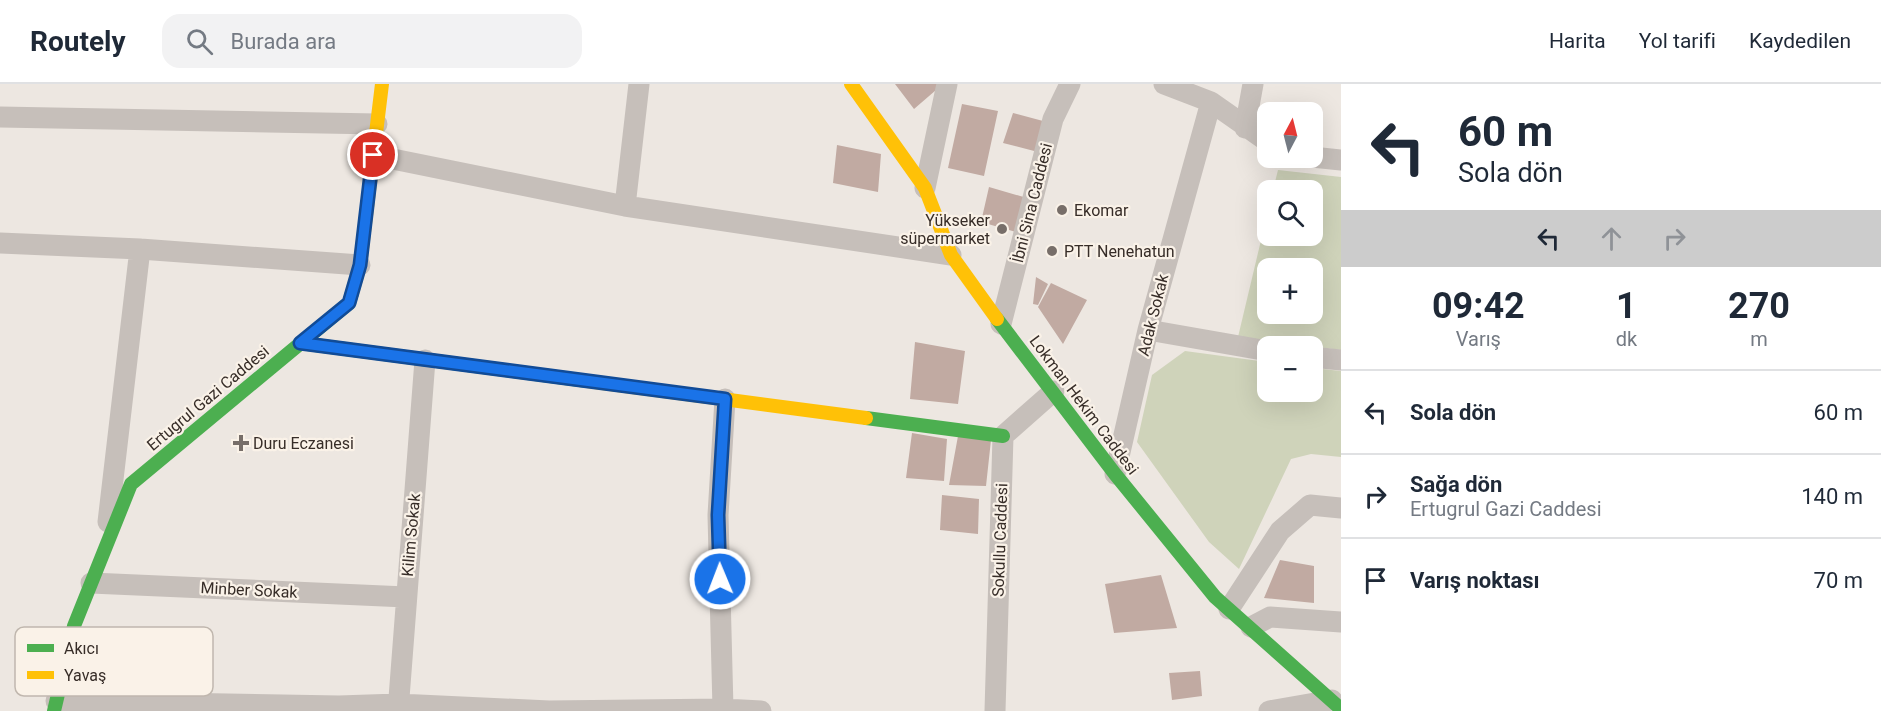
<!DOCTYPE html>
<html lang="tr">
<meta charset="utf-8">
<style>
:root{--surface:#fff;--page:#f2f2f3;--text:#1f2937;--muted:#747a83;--line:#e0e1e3}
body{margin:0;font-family:Roboto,sans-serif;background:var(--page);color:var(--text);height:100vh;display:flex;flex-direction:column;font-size:22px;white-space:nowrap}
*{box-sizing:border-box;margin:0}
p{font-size:20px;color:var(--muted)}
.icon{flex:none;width:33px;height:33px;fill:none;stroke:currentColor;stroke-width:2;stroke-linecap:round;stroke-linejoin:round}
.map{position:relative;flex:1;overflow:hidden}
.sheet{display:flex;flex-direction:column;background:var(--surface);width:540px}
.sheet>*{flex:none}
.guide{background:#fff;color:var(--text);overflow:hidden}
.needle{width:39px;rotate:7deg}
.controls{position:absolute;left:1257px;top:18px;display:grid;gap:12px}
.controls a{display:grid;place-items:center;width:66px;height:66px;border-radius:12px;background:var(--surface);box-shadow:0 6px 24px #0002;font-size:30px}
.pin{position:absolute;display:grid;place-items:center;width:51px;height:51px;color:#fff;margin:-26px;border:3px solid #fff;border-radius:50%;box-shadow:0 2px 6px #0007}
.me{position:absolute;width:66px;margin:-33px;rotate:359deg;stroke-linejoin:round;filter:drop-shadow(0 0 4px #0008)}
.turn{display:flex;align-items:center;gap:21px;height:126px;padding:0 18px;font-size:27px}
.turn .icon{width:78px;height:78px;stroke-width:2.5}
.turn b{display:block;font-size:42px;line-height:51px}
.lanes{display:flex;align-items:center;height:57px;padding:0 18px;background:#0003;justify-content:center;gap:30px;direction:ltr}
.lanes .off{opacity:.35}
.eta{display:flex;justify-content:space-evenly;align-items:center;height:102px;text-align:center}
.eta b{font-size:36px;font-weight:700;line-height:42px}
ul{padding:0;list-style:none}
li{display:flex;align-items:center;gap:18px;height:84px;padding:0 18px;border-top:2px solid var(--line)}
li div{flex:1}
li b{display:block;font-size:22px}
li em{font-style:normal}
header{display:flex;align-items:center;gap:36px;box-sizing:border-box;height:84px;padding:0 30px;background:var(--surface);border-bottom:2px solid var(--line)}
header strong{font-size:28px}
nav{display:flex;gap:33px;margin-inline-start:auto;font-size:21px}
.search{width:420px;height:54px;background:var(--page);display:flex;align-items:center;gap:15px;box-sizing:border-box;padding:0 21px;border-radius:18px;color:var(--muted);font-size:22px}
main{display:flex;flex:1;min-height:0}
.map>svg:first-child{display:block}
.green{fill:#cfd3ba;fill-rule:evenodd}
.building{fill:#c1aaa2}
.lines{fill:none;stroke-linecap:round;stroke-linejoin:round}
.street{stroke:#c6bfba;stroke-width:21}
.fast{stroke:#4caf50;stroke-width:14}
.slow{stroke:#ffc107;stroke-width:14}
.route-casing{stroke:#114b97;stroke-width:15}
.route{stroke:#1a73e8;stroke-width:10}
.poi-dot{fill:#776e69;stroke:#faf2e8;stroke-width:2}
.labels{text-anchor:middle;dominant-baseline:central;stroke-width:4.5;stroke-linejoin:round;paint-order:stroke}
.street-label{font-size:16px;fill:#372d28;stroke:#faf2e8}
.poi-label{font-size:16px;fill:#372d28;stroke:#faf2e8;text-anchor:start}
.key{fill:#faf2e8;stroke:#c0b7ae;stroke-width:1.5}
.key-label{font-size:16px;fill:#372d28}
</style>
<header>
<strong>Routely</strong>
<div class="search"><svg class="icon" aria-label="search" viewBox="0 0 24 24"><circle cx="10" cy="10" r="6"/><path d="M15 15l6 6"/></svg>Burada ara</div>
<nav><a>Harita</a><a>Yol tarifi</a><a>Kaydedilen</a></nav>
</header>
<main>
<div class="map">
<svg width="1341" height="627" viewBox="0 0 1341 627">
<rect width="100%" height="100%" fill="#ede7e1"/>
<!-- green -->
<path class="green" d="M1278,86L1341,93V266L1238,253L1267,131L1268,152H1312V106H1273ZM1268,184H1312V230H1268Z
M1185,267L1267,278L1268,308H1312L1313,284L1341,287V373L1311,370L1291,375L1239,485L1209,458L1137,358L1152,291Z"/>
<!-- building -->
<path class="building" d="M895,0H943L914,25Z
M962,20L998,27L984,92L948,84Z
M1013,29L1043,37L1038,68L1003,59Z
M837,61L881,70L878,108L833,99Z
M989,103L1027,114L1016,148L981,138Z
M1036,193L1048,200L1038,221L1033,220Z
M1051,199L1087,216L1063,260L1038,223Z
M915,258L965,267L958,320L910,315Z
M912,349L947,355L944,397L906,394Z
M958,352L991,356L986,402L949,401Z
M942,411L979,415L978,450L940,446Z
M1280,476L1314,482V519L1264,514Z
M1161,491L1177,544L1114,549L1105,500Z
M1200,587L1202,612L1172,616L1169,589Z"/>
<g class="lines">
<!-- street -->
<path class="street" d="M1211,18L1268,58
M0,33L377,40
M1245,44L1253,0
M373,71L625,122L951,171
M1312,73L1341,76
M925,104L947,0
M625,122L639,0
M0,159L140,165L360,181
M1001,240L1053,35L1070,0
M1148,246L1268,267
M1312,273L1341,276
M1115,390L1148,246L1211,18L1164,0
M108,438L140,165
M91,499L406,513
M1229,525L1280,447L1310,421L1341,424
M1251,543L1270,533L1341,538
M56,617L339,622L398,620L549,627L723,625L761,627
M723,625L718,431L725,315
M398,627L425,276
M995,627L1003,352L1054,307
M1269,627L1332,616"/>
<!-- fast -->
<path class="fast" d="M997,235L1115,390L1215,513L1341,625
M300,259L587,297
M866,334L1003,352
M54,627L74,542L131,400L349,219L352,209"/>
<!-- slow -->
<path class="slow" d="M851,0L925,104L951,171L997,235
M352,209L360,181L382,0
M587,297L866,334"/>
</g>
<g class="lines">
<!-- route casing -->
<g class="route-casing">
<path id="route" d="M373,71L360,181L349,219L300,259L725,315L718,431L720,495"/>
</g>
<!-- route -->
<use href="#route" class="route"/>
</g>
<!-- markers -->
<g class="poi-dot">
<circle cx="1062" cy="126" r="6"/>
<circle cx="1002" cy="145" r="6"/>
<circle cx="1052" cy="167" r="6"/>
<path d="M238 350h6v6h6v6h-6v6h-6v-6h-6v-6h6z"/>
</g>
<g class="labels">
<!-- street labels -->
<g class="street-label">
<text transform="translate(1032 119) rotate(-76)">İbni Sina Caddesi</text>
<text transform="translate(1153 231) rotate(-76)">Adak Sokak</text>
<text transform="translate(208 314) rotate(-40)">Ertugrul Gazi Caddesi</text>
<text transform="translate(1084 321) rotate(53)">Lokman Hekim Caddesi</text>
<text transform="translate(411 451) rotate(-85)">Kilim Sokak</text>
<text transform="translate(1000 456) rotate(-88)">Sokullu Caddesi</text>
<text transform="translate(249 506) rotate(3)">Minber Sokak</text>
</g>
<!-- poi labels -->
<g class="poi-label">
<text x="1074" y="126">Ekomar</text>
<text x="990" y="136" text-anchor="end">Yükseker<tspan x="990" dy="18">süpermarket</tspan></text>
<text x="1064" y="167">PTT Nenehatun</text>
<text x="253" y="359">Duru Eczanesi</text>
</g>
</g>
<!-- legend -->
<rect x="15" y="543" width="198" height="69" rx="9" class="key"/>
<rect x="27" y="560" width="27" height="8" fill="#4caf50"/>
<rect x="27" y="587" width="27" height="8" fill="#ffc107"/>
<g class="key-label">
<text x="64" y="570">Akıcı</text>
<text x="64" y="597">Yavaş</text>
</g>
</svg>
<div class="controls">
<a><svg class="needle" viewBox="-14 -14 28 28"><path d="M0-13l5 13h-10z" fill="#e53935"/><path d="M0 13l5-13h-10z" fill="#747a83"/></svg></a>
<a><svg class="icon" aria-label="search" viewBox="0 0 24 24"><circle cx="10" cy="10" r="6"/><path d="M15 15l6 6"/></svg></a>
<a>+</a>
<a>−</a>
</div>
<div class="pin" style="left:373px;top:71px;background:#d93025"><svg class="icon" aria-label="arrive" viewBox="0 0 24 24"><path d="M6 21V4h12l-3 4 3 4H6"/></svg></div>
<svg class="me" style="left:720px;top:495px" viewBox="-20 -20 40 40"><circle r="17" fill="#1a73e8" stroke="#fff" stroke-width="3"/><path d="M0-11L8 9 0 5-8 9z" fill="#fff"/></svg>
</div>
<section class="sheet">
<div class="guide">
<div class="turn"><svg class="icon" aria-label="left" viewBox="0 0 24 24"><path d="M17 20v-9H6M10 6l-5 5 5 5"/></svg><div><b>60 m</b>Sola dön</div></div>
<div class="lanes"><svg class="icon" aria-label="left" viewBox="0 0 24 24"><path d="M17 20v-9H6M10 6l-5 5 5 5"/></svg><svg class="icon off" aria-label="ahead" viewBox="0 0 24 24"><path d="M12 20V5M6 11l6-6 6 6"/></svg><svg class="icon off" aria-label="right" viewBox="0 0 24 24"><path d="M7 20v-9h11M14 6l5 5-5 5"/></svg></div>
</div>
<div class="eta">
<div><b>09:42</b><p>Varış</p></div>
<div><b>1</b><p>dk</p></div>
<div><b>270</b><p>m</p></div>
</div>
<ul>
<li><svg class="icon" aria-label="left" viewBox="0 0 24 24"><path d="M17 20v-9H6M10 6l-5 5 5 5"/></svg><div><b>Sola dön</b></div><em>60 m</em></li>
<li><svg class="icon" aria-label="right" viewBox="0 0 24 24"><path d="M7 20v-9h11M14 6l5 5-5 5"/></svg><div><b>Sağa dön</b><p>Ertugrul Gazi Caddesi</p></div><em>140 m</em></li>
<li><svg class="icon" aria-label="arrive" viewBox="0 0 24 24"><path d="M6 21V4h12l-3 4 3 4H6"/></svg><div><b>Varış noktası</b></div><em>70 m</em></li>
</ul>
</section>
</main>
